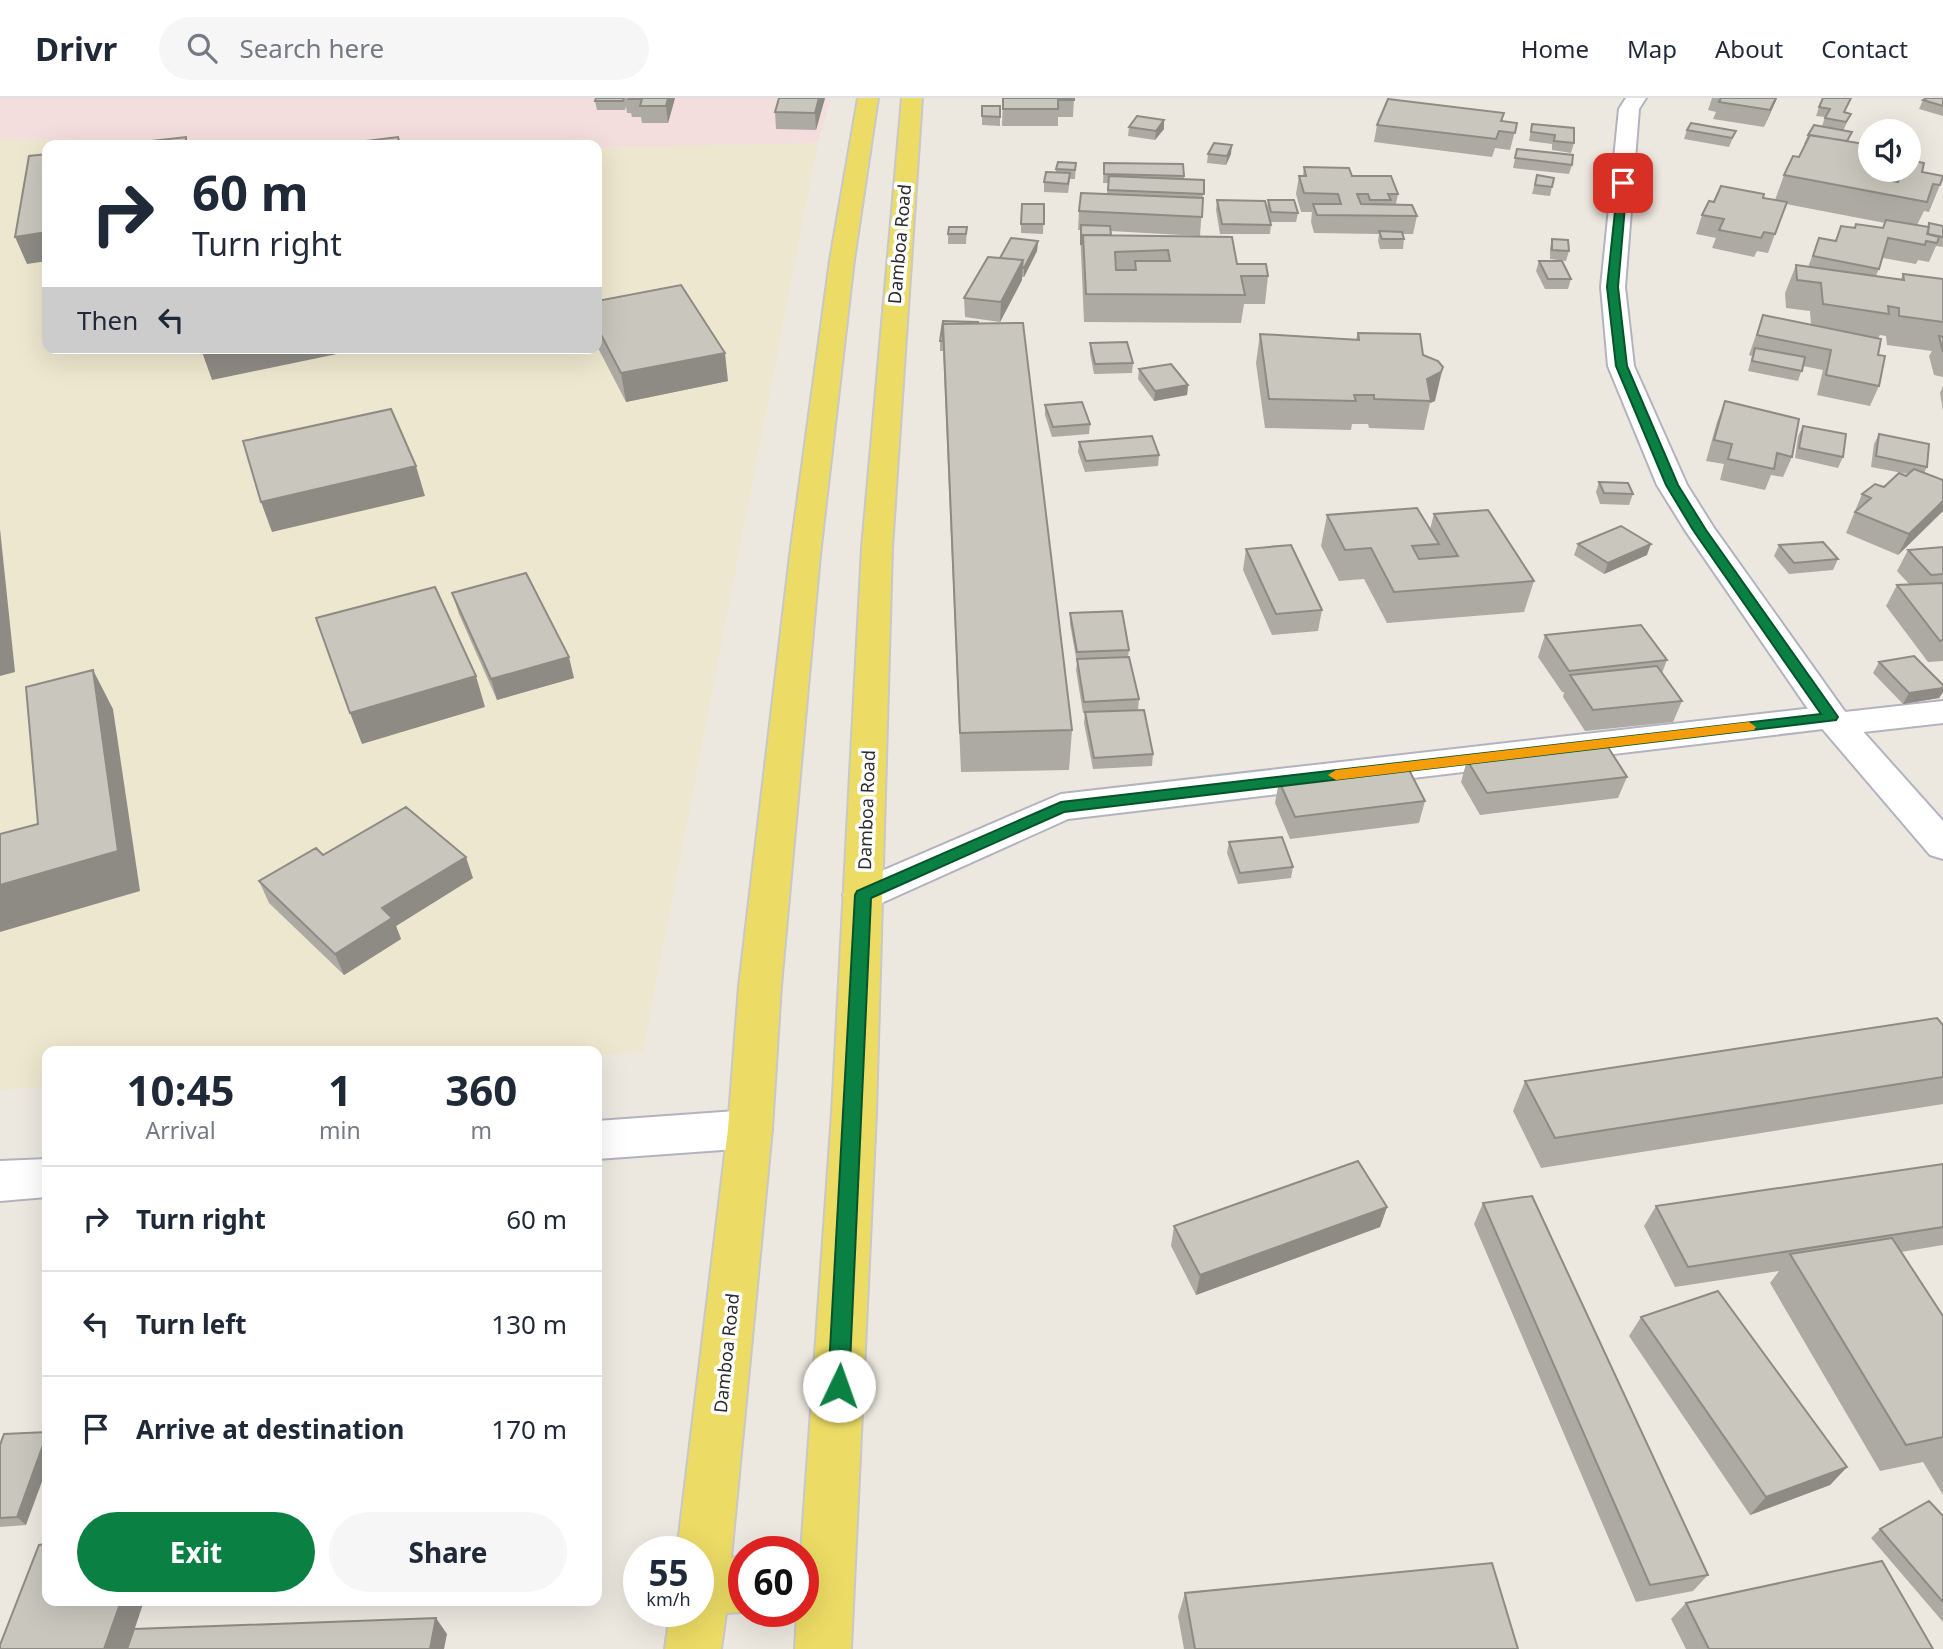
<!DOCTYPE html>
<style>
:root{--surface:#fff;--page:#f6f6f7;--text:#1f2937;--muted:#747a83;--line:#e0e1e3;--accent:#0b8043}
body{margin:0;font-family:"Noto Sans",sans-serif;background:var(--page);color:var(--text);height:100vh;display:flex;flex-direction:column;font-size:26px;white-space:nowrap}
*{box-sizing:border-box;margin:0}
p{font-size:23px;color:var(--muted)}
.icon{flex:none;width:38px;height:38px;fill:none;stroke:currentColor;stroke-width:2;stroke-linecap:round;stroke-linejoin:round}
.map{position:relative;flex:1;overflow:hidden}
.details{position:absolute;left:42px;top:948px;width:560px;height:560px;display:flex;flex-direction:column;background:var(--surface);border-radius:14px;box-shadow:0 7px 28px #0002}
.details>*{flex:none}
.hud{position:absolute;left:42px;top:42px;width:560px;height:214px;border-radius:14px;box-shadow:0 7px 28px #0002;background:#fff;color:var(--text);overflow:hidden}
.tools{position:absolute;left:1858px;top:21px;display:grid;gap:14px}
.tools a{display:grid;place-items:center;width:63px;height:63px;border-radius:50%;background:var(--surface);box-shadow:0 7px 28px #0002;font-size:35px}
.speed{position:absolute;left:623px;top:1438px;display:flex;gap:14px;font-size:35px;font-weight:700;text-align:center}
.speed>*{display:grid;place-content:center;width:91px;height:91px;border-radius:50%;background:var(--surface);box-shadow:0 7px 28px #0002;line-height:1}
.speed small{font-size:18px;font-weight:400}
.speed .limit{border:10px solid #d22;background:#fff;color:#111}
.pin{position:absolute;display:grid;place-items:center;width:60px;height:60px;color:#fff;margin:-30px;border-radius:14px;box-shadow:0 4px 10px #0006}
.me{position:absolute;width:77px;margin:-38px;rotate:3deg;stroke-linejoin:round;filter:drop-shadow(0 0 5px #0008)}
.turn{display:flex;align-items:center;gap:24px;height:147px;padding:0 35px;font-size:32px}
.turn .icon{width:91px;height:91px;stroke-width:2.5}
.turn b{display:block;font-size:49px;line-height:60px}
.then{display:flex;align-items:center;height:66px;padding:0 35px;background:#0003;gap:14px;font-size:26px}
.eta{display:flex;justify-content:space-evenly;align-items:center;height:119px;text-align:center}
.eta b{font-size:42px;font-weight:700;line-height:49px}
.cta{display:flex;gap:14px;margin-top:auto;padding:14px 35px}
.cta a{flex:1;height:80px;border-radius:42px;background:var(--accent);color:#fff;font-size:28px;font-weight:700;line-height:80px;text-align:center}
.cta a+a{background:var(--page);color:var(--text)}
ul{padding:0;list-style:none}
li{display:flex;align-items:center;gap:21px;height:105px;padding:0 35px;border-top:2px solid var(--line)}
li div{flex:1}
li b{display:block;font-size:26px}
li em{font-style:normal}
header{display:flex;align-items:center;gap:42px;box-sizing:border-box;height:98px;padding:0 35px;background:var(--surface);border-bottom:2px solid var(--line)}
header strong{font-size:33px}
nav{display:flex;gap:38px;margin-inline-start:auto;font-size:24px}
.search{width:490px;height:63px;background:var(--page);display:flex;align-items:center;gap:18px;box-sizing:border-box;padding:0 24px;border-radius:38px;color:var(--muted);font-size:26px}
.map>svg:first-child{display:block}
.education{fill:#eee7cf}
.medical{fill:#f3dedd}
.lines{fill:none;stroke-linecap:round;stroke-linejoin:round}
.street-casing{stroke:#b2b3bf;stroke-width:4}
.secondary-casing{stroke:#b2b3bf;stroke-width:4}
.primary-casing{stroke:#c8c8c8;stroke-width:4}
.street{fill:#fff;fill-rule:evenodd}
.secondary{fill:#fff;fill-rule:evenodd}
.primary{fill:#ecdc65;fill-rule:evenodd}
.wall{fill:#adaaa3}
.shaded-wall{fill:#8d8b84}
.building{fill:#c9c6bd;stroke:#8d8b84;stroke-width:2;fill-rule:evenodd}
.route{fill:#0b8043;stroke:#07532c;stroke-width:2}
.slow{fill:#f59e0b}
.labels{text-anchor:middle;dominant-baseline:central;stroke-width:7;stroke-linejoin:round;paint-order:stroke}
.street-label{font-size:18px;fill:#2c2c2c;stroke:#fff}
</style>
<header>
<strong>Drivr</strong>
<div class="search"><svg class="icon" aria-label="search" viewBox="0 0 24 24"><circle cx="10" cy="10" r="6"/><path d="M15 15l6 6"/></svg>Search here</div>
<nav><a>Home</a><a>Map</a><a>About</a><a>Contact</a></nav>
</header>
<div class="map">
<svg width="1943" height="1551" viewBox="0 0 1943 1551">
<rect width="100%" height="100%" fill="#ede8df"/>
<!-- education -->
<path class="education" d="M0,41L427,47H47V250H597V49L818,45L643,954L597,957V954H47V989L0,992Z"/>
<!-- medical -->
<path class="medical" d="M0,0H831L818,45L597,49L0,41Z"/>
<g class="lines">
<!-- street casing -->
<g class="street-casing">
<path id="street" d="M1943,603V625L1837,637L1823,631L1068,721L877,807L863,811L849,807L843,797L849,787L1061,696L1831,608L1845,614Z
M750,1012L766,1018L772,1031L766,1044L750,1050L597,1061V1023Z
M47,1061V1099L0,1103V1063Z"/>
</g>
<!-- secondary casing -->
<g class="secondary-casing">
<path id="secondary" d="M1626,0H1646L1639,11L1625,189L1634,268L1687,387L1714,430L1843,611L1943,723V761L1930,757L1819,627L1685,432L1657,387L1608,268L1601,189L1619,11Z"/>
</g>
<!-- primary casing -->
<g class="primary-casing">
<path id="primary" d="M858,0H878L854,162L820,457L781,888L772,1031L731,1460L744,1458V1514L726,1515L721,1551H665L670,1514H698V1454H677L728,1031L739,888L790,457L830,162Z
M902,0H922L892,450L876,1015L851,1551H795L797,1514H803L801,1454L832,1015L862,450Z"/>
</g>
<!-- street -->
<use href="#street" class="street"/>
<!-- secondary -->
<use href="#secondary" class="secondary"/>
<!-- primary -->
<use href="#primary" class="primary"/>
</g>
<!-- wall -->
<path class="wall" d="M596,0H675L668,25H642L641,19H632L631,15H627L626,8L625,12H597L595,3Z
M825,0L816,32L776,31L775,14Z
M1003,0H1074L1073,19H1058V28H1002Z
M1712,0H1777L1764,29L1713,21L1716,14L1708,12Z
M1943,0V18L1919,11L1923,2Z
M982,8H1000V28L982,27Z
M1819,9L1851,16L1843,33L1849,44L1867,55L1922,74L1940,87L1929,114L1924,113L1917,127L1927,129L1929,125L1943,128V149L1936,148L1929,164L1918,162L1916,166L1883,160L1876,178L1901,181L1903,176L1943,181V279L1934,277L1929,258L1932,253L1887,247L1886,238L1880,237L1878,240L1879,288L1870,308L1817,297L1823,272L1803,268L1798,283L1748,273L1752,258L1749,257L1763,217L1811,227L1810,213L1786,210L1785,195L1796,167L1808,169L1819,140L1835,143L1841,128L1855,130H1882L1885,125L1786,106L1768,155L1757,153L1754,159L1712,150L1716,140L1696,136L1702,117L1714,104L1763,100L1775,102L1784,77L1799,59L1805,46H1804L1808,37L1822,28L1825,19L1816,18Z
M1164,22V31L1155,42L1128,38L1129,29Z
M1502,23L1517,25L1510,52L1495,50L1492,59L1374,44L1377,27Z
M1532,26L1574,45L1571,55L1552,52V46L1529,43Z
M1687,32L1736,33L1729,49L1684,41Z
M1517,51L1572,67L1569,76L1513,70Z
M1208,56H1231L1226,67L1207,65Z
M1076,65L1075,81H1070L1068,95L1044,94V84L1056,74V71Z
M1104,65L1184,78V81L1204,82L1200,138L1110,133L1111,137L1237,166L1268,178L1265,206H1244L1241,225L1084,224L1080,132H1078L1079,113L1107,96L1108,85H1103Z
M1304,69L1398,96L1396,106L1417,118L1413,136H1403L1404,141L1403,151H1380L1378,143L1379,136L1314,135L1311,124L1312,114H1301L1296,96L1299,78H1303Z
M1537,77L1554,80L1550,98L1532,96Z
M1217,102L1267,111L1268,102L1298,115L1296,124H1270L1271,127L1270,136H1220L1216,112Z
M1044,106L1043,136L1021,135V126Z
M967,129L966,146H948V136Z
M1552,141L1569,153L1566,163L1550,161V150Z
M1038,143L1037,153L1024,179H1022V182L1000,224L965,219L964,200L1000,160Z
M1539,163L1571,181L1568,191H1545L1536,173Z
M943,223L1072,632L1069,672L961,674L943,253H940V243Z
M597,229L728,283L626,304L597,248Z
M1358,235L1423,257L1435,303L1430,305L1424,332L1369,330L1368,326H1352L1351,332L1265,330L1256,265L1260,236L1356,241Z
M1090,245L1133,265L1132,275L1094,276L1090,255Z
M1139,271L1188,287L1187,297L1154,303L1138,281Z
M1943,288V313L1940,295Z
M1725,303L1792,359L1783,379L1771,377L1765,392L1720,382L1724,366L1706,363L1717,324Z
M1045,307L1090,326L1089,336L1052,339L1045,317Z
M1803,328L1843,359L1838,370L1795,360L1798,338Z
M1879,336L1927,369L1924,375L1943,382V413L1898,457L1846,435L1862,396L1884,389L1908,376L1871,369L1874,346Z
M1079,344L1159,357L1158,368L1085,374L1078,354Z
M1599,384L1633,396L1629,407L1600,406L1596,394Z
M1434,416L1534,483L1524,514L1387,525L1364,481L1339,483L1321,448L1327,417L1430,431Z
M1578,446L1647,457L1604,476L1574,457Z
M1779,447L1838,461L1833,472L1789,476L1774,458Z
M1943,449V563L1928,564L1886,508L1897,487L1909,486L1897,473L1908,452Z
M1246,451L1322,512L1318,533L1272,537L1243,472Z
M452,495L574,580L497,602L459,516Z
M1070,515L1129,552L1128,559L1139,601L1138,612L1153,656L1152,668L1093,671L1084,625L1085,615H1083L1076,572L1077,565L1070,526Z
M1545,537L1667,562L1662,575L1682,603L1673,624L1585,633L1563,599L1564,594H1562L1538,559Z
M1879,564L1943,587V594L1939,600L1903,606L1873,575Z
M1467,662L1627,679L1618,700L1480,717L1461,684Z
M1279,683L1425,703L1419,725L1290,741L1275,705Z
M1229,744L1293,769L1291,780L1238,786L1227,755Z
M323,757L473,780L396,828L401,841L344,877L269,805L259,783Z
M1943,927V1006L1541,1070L1513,1013L1525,983Z
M1943,1066V1147L1901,1154L1943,1218V1397L1923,1364L1880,1373L1770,1185L1779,1173L1675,1189L1644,1128L1656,1108Z
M1483,1105L1708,1477L1693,1493L1636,1504L1474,1126Z
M1387,1109L1380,1129L1196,1197L1171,1148L1174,1128Z
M1641,1219L1847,1369L1830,1387L1750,1417L1629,1238Z
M0,1347L26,1427L0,1429Z
M1943,1418V1524L1871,1440L1880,1431Z
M1185,1495L1518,1551H1184L1178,1518Z
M1686,1505L1933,1551H1686L1671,1521Z"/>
<!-- shaded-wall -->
<path class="shaded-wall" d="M668,0H675L668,25L666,8Z
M819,0H825L816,32L815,15Z
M1776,0H1777L1775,5L1764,29Z
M1164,22V31L1155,42L1156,33Z
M1232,47L1231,56L1226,67L1227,58Z
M47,134V163L27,166L15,139Z
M1038,143L1037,153L1024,179V170Z
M1023,162L1022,182L1000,224L1001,204Z
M192,250H366L212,282L201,251L193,253Z
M725,255L728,283L626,304L621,275Z
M1443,269L1435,303L1430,305L1427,281Z
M1188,287L1187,297L1154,303L1155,293Z
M416,368L425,398L272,434L261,404Z
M1943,403V413L1898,457L1909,436Z
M0,431L15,574L0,578Z
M1651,446L1647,457L1604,476L1608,465Z
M569,559L574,580L497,602L491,581Z
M93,572L113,611L140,793L0,834V787L118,753Z
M476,578L485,609L362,646L350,615Z
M1943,590V594L1939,600L1903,606L1909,595Z
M466,759L473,780L396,828L401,841L344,877L335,856L382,810Z
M1387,1109L1380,1129L1196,1197L1200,1177Z
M47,1336V1370L26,1427L17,1419Z
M1847,1369L1830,1387L1750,1417L1766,1399Z
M121,1503H144L128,1551H104Z
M436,1520L447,1536L444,1551H430Z"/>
<!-- building -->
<path class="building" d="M596,0H624L623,3H595Z
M630,0H668L666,8H640L642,1H629Z
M779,0H819L815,15L775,14Z
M1003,0H1074V2H1058V11H1003Z
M1721,0H1776L1770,12L1719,4Z
M1823,0H1851L1844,14L1851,16L1846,24L1825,20L1830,11L1819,9Z
M1927,0H1943V8L1923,2Z
M1388,1L1504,15L1501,23L1517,25L1515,35L1499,33L1496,41L1377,27Z
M982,8H1000V19L982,18Z
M1137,18L1164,22L1156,33L1129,29Z
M1691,25L1736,33L1732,40L1687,32Z
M1532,26L1574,30V45L1554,43L1555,37L1531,34Z
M1814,27L1852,34L1847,43L1808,37Z
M1810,37L1870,47L1867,55H1871V72H1909V62L1924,65L1922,74L1943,78L1940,87L1933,86L1927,104L1784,77L1793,58L1799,59ZM1884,76L1900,79L1898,84L1882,81Z
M186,39V47H115Z
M398,39L400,47H333Z
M1214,45L1232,47L1227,58L1208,56Z
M1517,51L1573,57L1572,67L1515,60Z
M47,56V134L15,139L29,58Z
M1058,64L1076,65L1075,72L1056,71Z
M1104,65L1183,66L1184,78L1104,76Z
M1304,69L1349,70L1352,78H1391L1398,96H1388L1391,102H1370L1368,96H1357L1361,106L1412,107L1417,118L1317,117L1313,106H1341L1338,96L1304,95L1299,78H1306Z
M1046,74L1070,75L1068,86L1044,84Z
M1537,77L1554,80L1552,89L1535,87Z
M1109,78L1204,82V96L1108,92Z
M1721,88L1764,96L1763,100L1787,104L1775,136L1764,134L1761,140L1719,132L1724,121L1702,117L1709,103L1714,104Z
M1081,95L1203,100L1202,119L1079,113Z
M1217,102L1265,103L1271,127L1222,126Z
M1268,102H1294L1298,115L1271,114Z
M1022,106H1044V126H1021Z
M1886,122L1929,129L1927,136L1939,139L1937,145L1926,143L1925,147L1888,140L1879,171L1813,158L1819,140L1836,143L1841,128L1855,130L1856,126L1883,130Z
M1929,125L1943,128V139L1928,136Z
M1081,127L1110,128L1111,137H1083L1081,147Z
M949,129H967L966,136H948Z
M1379,133L1402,134L1404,141H1382Z
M1083,137L1232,139L1237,166H1266L1268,178H1241L1245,197L1086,196ZM1168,152L1170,163H1135L1136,172H1116L1115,154Z
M1011,140L1038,143L1024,170L1022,169L1023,162L1000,160Z
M1552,141L1568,142L1569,153L1552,152Z
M988,159L1023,162L1001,204L964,200Z
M1539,163H1562L1571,181H1548Z
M1796,167L1904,182L1903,176L1943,181V224L1899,218V210L1888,208L1889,216L1823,206L1821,185L1797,182Z
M681,187L725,255L621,275L597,229V203Z
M1763,217L1881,241L1878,257L1885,258L1879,288L1826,277L1831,252L1757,237Z
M943,223L978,224V226H943V243H940Z
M1023,225L1072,632L960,635L943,226Z
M1358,235L1420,236L1423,257L1438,263L1443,269L1441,274L1427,281L1431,303L1374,301V297H1354L1356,303L1269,301L1260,236L1359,242Z
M1939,238L1943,239V254Z
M1127,244L1133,265L1095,266L1090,245Z
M1755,250L1805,259L1802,273L1752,263Z
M1171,266L1188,287L1155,293L1139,271Z
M1725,303L1799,321L1792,359L1777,355L1774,371L1728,361L1732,346L1714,342Z
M1082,304L1090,326L1053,329L1045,307Z
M391,311L416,368L261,404L243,343Z
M1803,328L1846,336L1843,359L1799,350Z
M1879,336L1929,346L1927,369L1876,358Z
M1152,338L1159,357L1086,363L1079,344Z
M1914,371L1943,382V403L1909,436L1855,414L1871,400L1862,396L1875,386L1884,389L1899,375L1906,378Z
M1599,384L1628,385L1633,396L1604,395Z
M1417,410L1439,446L1412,448L1419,461L1458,458L1434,416L1488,412L1534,483L1394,494L1371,450L1345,452L1327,417Z
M1621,428L1651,446L1608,465L1578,446Z
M1823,444L1838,461L1794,465L1779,447Z
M1291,447L1322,512L1276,516L1246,451Z
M1943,449V476L1931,477L1908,452Z
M526,475L569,559L491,581L452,495Z
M1943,485V542L1940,543L1897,487Z
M435,489L476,578L350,615L316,520Z
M1122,513L1129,552L1077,554L1070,515Z
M1641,527L1667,562L1569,573L1545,537Z
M1914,558L1943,587V590L1909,595L1879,564Z
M1129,559L1139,601L1084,604L1077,561Z
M1657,568L1682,603L1593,612L1570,577Z
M93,572L118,753L0,787V736L38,726L26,589Z
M1144,612L1153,656L1094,660L1085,614Z
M1606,646L1627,679L1487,695L1467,662Z
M1407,668L1425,703L1295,719L1279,683Z
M406,709L466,759L382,810L392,820L335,856L259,783L316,750L323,757Z
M1282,739L1293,769L1240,775L1229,744Z
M1937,920L1943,927V979L1555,1040L1525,983Z
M1358,1063L1387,1109L1200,1177L1174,1128Z
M1943,1066V1129L1688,1169L1656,1108Z
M1532,1098L1708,1477L1650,1487L1483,1105Z
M1892,1140L1943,1218V1339L1906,1347L1790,1156Z
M1718,1193L1847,1369L1766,1399L1641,1219Z
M47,1334V1336L17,1419L0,1420V1347L4,1336Z
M1929,1403L1943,1418V1504L1880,1431Z
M47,1446V1503H121L104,1551H0V1547L39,1447Z
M1882,1463L1933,1551H1709L1686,1505Z
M1492,1465L1518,1551H1195L1185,1495Z
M436,1520L430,1551H127L134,1531Z"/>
<!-- route -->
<path class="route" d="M1623,82L1627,85L1618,189L1627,268L1678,387L1706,432L1836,616L1838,619L1836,622L1064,714L871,800L849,1288L846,1295L839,1298L832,1295L828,1288L855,797L857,793L1061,704L1821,616L1693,432L1666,387L1616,268L1607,189L1618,85Z"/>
<!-- slow -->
<path class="slow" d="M1749,624L1756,629L1754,632L1336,682L1328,677L1336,672Z"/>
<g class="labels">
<!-- street labels -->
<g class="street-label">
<text transform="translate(899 146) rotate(-85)">Damboa Road</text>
<text transform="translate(866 712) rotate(-88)">Damboa Road</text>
<text transform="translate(726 1255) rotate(-84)">Damboa Road</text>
</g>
</g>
</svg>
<div class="tools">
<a><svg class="icon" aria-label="sound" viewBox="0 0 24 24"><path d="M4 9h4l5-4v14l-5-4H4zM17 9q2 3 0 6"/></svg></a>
</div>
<div class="speed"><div>55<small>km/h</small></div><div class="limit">60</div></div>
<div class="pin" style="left:1623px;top:85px;background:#d93025"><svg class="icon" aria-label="arrive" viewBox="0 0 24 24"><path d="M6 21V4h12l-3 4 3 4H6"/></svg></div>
<svg class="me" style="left:839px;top:1288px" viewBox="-20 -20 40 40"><circle r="19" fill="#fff"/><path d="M0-13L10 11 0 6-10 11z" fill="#0b8043"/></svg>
<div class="hud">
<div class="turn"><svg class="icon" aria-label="right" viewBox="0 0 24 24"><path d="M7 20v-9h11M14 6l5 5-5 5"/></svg><div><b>60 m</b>Turn right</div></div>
<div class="then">Then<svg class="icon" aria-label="left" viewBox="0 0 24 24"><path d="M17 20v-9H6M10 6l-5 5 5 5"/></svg></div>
</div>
<section class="details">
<div class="eta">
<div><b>10:45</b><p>Arrival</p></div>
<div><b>1</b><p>min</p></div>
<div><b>360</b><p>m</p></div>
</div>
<ul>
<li><svg class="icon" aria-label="right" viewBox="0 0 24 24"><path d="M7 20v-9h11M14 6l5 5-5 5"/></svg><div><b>Turn right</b></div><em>60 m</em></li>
<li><svg class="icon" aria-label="left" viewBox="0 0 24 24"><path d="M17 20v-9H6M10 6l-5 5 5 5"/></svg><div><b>Turn left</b></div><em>130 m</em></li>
<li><svg class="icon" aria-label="arrive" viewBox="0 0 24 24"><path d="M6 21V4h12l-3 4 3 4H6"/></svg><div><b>Arrive at destination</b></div><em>170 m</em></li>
</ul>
<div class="cta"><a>Exit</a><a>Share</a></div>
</section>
</div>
